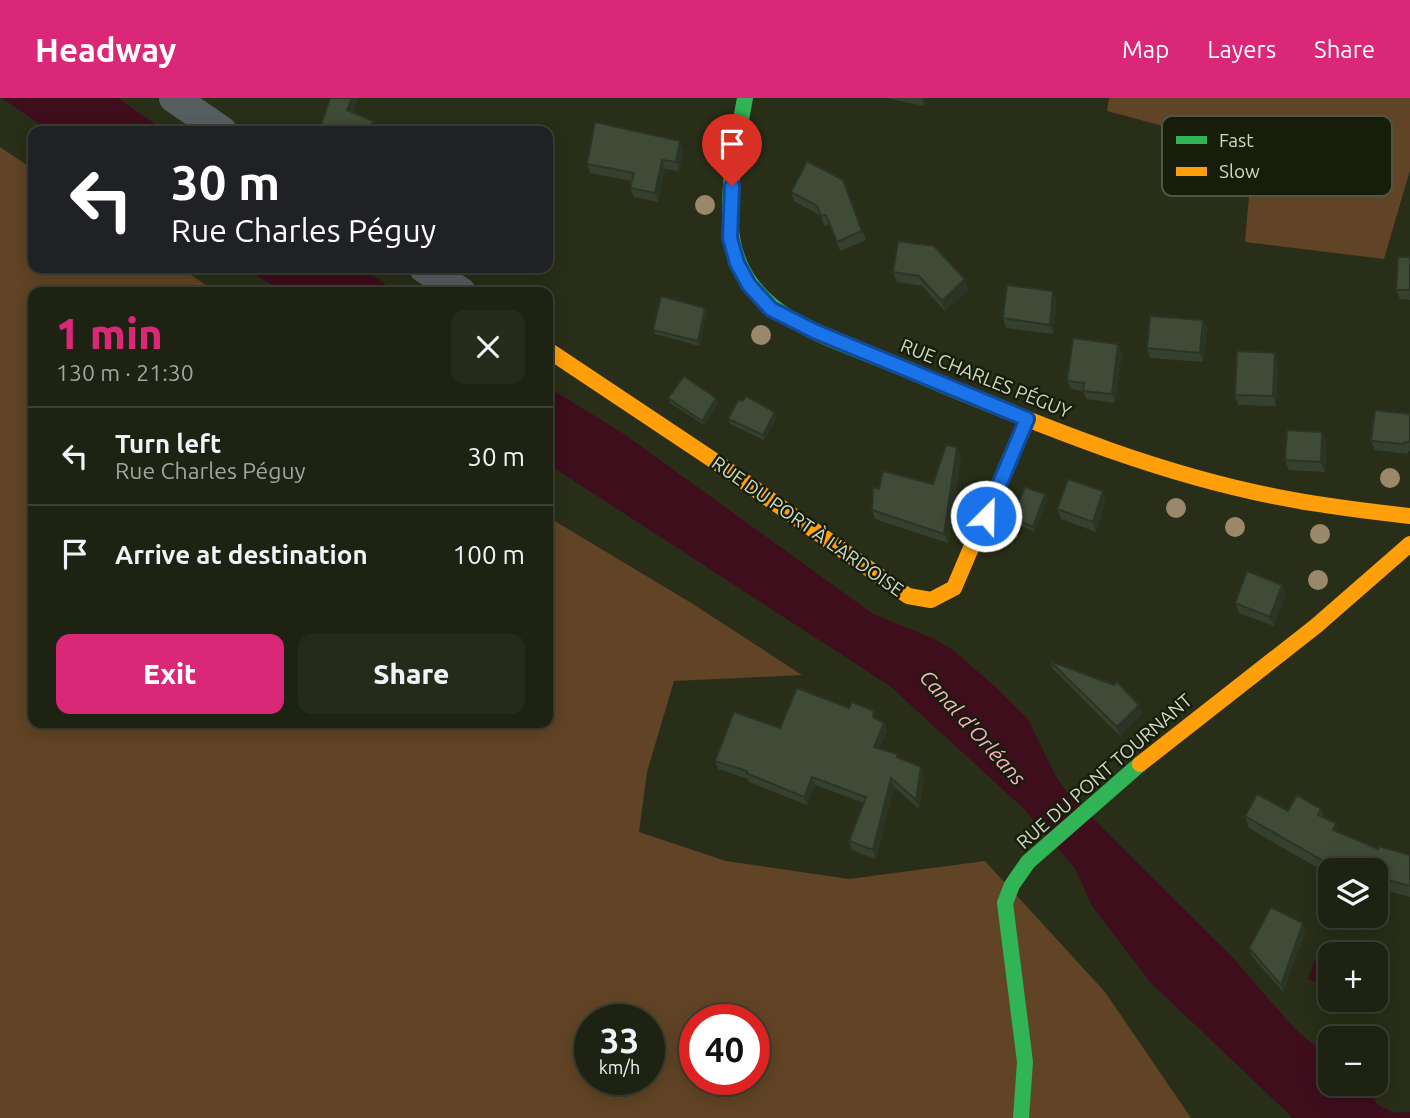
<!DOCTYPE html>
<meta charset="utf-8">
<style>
:root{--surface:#1e2212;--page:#262a1b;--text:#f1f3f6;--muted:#a1a49f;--line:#3c3f32;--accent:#db2777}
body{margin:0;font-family:Ubuntu,sans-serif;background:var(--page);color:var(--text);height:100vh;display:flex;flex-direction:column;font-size:26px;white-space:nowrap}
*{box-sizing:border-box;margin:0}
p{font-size:23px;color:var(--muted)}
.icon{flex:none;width:38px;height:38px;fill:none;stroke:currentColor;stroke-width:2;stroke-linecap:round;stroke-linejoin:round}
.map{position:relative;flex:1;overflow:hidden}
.details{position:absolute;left:28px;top:189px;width:525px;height:441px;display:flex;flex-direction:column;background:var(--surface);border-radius:14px;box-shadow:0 4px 18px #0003,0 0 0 2px var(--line)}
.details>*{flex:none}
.guide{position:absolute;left:28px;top:28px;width:525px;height:147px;border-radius:14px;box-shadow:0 4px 18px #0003,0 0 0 2px var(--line);background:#202124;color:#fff;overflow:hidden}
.fabs{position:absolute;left:1318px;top:760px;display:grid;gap:14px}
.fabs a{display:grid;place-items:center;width:70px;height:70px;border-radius:14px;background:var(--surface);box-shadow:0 4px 18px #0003,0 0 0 2px var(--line);font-size:35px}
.speed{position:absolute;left:574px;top:906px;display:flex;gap:14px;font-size:35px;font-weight:700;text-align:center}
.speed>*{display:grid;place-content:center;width:91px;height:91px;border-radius:50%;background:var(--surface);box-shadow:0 4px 18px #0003,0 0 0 2px var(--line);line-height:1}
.speed small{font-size:18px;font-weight:400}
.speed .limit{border:10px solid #d22;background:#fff;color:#111}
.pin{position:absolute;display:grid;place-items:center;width:60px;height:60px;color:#fff;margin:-72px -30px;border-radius:50% 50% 50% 0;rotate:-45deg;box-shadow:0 0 7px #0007}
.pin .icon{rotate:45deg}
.me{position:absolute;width:77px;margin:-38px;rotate:23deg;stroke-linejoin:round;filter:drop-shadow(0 0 5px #0008)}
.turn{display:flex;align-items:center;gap:24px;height:147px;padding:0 28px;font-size:32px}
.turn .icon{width:91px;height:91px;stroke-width:2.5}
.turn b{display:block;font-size:49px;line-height:60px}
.round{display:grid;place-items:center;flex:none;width:74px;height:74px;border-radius:14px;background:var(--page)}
.headline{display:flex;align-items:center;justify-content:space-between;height:119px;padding:0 28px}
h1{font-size:42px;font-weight:800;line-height:52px;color:var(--accent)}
.primary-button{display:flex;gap:14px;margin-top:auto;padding:14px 28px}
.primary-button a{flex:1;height:80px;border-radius:14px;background:var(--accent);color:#fff;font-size:28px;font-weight:800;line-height:80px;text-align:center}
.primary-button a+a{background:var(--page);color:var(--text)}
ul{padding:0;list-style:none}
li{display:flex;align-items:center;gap:21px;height:98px;padding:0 28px;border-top:2px solid var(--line)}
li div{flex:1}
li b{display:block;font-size:26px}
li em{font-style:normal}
header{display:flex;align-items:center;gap:42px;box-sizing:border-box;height:98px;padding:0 35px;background:var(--accent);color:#fff}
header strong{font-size:33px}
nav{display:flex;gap:38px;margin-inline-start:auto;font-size:24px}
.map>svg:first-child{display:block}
.green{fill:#614425;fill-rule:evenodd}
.water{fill:#3e0e1d}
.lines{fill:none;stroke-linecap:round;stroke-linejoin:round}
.street{stroke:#575e60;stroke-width:30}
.fast{stroke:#30b455;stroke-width:16}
.slow{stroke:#ff9f0a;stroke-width:16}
.tree{fill:#9b8769}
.wall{fill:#36402f}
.shaded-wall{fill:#2c3426}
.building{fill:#3f4a37;stroke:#2c3426;stroke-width:2}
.route-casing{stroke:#114b97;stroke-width:18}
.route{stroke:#1a73e8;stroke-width:12}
.labels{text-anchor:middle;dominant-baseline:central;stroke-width:5;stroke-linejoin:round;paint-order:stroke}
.street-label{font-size:19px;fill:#cfd8c1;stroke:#171d0b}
.water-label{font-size:21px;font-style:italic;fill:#fab0c1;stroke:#171d0b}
.key{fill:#171d0b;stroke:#4e5542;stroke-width:2}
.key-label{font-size:19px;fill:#cfd8c1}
</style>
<header>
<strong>Headway</strong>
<nav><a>Map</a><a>Layers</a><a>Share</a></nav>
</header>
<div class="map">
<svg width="1410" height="1020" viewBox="0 0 1410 1020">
<rect width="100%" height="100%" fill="#282e18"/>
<!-- green -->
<path class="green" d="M1109,0H1410V72L1384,161L1245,144L1253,52L1107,13Z
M0,49L33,71V170H181L216,194H33V625H548V419L693,506L802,577L674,583L647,674L639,734L726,763L849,781L985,763L1105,894L1191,1020H0ZM590,922H649V982H590ZM695,922H754V982H695Z"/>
<!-- water -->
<path class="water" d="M2,0H118L165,33H49Z
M245,170H361L397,194H283Z
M548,289L624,336L873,516L934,541L953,552L999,592L1028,621L1054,675L1067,695L1233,860L1295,931L1330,961V985H1364L1378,1007L1395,1015L1410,1014V1020H1293L1151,885L1092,808L1075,770L1023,710L890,588L548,366Z
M1315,862L1330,867V889L1308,881Z"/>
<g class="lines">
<!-- street -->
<path class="street" d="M174,0L222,33
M424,170L461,194"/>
<!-- fast -->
<path class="fast" d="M745,0C738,39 729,78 730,117C731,202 796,228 865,255C892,265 918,277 945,288
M971,450L1027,321
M1021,1020L1025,964L1005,805L1012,787L1028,764L1140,666"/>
<!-- slow -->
<path class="slow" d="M548,252L722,368L908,498L931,502L954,490L971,450
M945,288C1052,332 1163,377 1278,399C1322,408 1366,413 1410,418
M1140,666L1316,528L1410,446"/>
</g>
<!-- trees -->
<g class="tree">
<circle cx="705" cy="107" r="10"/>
<circle cx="761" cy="237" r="10"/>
<circle cx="1390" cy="380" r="10"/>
<circle cx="1176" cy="410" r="10"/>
<circle cx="1235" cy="429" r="10"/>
<circle cx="1320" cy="436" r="10"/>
<circle cx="1318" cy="482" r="10"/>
</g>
<!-- wall -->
<path class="wall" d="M887,0H926L924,8Z
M684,52L679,73L665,71L658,104L634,99L630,90L632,83L590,75L587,66Z
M843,82L866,142L840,153L830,126L824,128L821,118L794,103L791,94Z
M898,143L969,191L945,213L922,188L897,184L893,174Z
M1410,159V202L1400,201L1396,192Z
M1057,203L1053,236L1006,230L1003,220Z
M707,214L699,248L655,236L653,232Z
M1203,222L1207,231L1203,264L1150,260L1147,250Z
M1122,255L1115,305L1086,301L1083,293L1071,291L1067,283Z
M1278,265L1276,308L1238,307L1235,297Z
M668,300H716L718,305L704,327L670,305Z
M775,314L777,319L764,342L730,326L728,321Z
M1410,316V353H1408V356L1375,352L1371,343Z
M1322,334L1326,343L1325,374L1289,372L1285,362Z
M961,358L948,445L875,421L872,412L879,391L933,386Z
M1047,401L1035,434L1015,425L1013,420Z
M1106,403L1096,434L1061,421L1057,411Z
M1282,487L1285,496L1274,528L1239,515L1235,505Z
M1050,563L1114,587L1139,607L1142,615L1120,638L1053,571Z
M877,622L884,625L887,633L879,651L899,660L924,678L919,711L894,689L876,761L852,752L849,743L864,705L815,687L807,707L749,684L748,681L718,671L715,663L780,630Z
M1321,711L1324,720L1336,725L1339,735L1378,751L1410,757V799L1376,790V772H1330V810L1326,809L1321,796L1328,776L1249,730L1245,718L1288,713Z
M1306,832L1283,894L1251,857L1249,850Z"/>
<!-- shaded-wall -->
<path class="shaded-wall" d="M352,0H358L351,22L347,12Z
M921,0H926L924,8Z
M373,23L376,33H369Z
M680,43L684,52L679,73L676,64Z
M662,62L665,71L658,104L655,95Z
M965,181L969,191L945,213L942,203Z
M1053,193L1057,203L1053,236L1050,227Z
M705,210L707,214L699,248L698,243Z
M1203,222L1207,231L1203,264L1200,255Z
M1118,246L1122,255L1115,305L1112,296Z
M1275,255L1278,265L1276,308L1273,298Z
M716,300L718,305L704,327L702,323Z
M775,314L777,319L764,342L763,337Z
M1322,334L1326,343L1325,374L1321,364Z
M957,349L961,358L948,445L944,436Z
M1103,393L1106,403L1096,434L1093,424Z
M1045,396L1047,401L1035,434L1033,429Z
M1282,487L1285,496L1274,528L1270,519Z
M1139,607L1142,615L1120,638L1117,629Z
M884,625L887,633L877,657L874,649Z
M921,669L924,678L919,711L916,702Z
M812,679L815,687L807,707L804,699Z
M891,680L894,689L876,761L873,752Z
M1336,725L1340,737L1333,732Z
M1303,825L1306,832L1283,894L1281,887Z"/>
<!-- building -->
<path class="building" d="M330,0H352L347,12L373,23L369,33H319Z
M595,24L680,43L676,64L662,62L655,95L630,90L634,75L587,66Z
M807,63L843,82L862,133L837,144L826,117L821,118L817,108L791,94Z
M898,143L934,148L965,181L942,203L919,178L893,174Z
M1398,159H1410V192H1396Z
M1007,187L1053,193L1050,227L1003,220Z
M661,198L705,210L698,243L653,232Z
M1150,218L1203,222L1200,255L1147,250Z
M1073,240L1118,246L1112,296L1083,293L1084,285L1067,283Z
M1237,253L1275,255L1273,298L1235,297Z
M684,278L716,300L702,323L668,300Z
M746,298L775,314L763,337L728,321L738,302L743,303Z
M1375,312L1410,316V344H1405L1404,346L1371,343Z
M1287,332L1322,334L1321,364L1285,362Z
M946,347L957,349L944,436L872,412L873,389L879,391L883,373L933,386Z
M1068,381L1103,393L1093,424L1057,411Z
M1025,389L1045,396L1033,429L1013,420Z
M1247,473L1282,487L1270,519L1235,505Z
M1050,563L1114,587L1117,584L1139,607L1117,629Z
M797,590L849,610L852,604L874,613L873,619L884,625L874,649L897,656V659L921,669L916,702L891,680L873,752L849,743L866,699L812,679L804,699L746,675L747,673L715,663L734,614L780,630Z
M1257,696L1288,713L1297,697L1321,711L1318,717L1336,725L1333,732L1378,751L1379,748L1410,757V788L1376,779V772H1330V799L1321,796L1330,767L1245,718Z
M1271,809L1303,825L1281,887L1249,850Z"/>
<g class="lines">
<!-- route casing -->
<g class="route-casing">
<path id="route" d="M732,88L730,140L737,165L749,187L771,211L814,233L1027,321L986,418"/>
</g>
<!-- route -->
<use href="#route" class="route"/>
</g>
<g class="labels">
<!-- street labels -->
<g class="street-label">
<text transform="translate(986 280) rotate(22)">RUE CHARLES PÉGUY</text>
<text transform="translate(808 428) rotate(35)">RUE DU PORT À L'ARDOISE</text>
<text transform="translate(1104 673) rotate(-41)">RUE DU PONT TOURNANT</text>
</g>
<!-- water labels -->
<g class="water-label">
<text transform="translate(973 629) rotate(48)">Canal d'Orléans</text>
</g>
</g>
<!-- legend -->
<rect x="1162" y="18" width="230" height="80" rx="10" class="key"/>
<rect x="1176" y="38" width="31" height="8" fill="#30b455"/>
<rect x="1176" y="69" width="31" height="9" fill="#ff9f0a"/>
<g class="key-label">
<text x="1219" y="49">Fast</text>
<text x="1219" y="80">Slow</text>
</g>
</svg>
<div class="fabs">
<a><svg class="icon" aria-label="layers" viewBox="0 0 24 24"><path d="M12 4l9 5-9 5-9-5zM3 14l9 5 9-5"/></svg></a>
<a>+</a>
<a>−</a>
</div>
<div class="speed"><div>33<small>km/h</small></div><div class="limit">40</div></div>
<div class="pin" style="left:732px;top:88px;background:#d93025"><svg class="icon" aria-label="arrive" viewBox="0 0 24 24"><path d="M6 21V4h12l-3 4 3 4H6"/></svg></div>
<svg class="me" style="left:986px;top:418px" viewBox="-20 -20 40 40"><circle r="17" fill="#1a73e8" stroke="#fff" stroke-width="3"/><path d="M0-11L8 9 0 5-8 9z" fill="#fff"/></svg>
<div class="guide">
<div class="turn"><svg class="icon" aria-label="left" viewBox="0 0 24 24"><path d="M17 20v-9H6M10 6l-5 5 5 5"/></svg><div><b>30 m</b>Rue Charles Péguy</div></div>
</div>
<section class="details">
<div class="headline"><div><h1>1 min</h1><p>130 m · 21:30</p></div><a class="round"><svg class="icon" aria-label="close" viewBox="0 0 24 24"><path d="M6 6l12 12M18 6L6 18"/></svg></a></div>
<ul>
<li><svg class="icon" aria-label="left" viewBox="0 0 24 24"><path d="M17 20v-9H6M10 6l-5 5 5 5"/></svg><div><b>Turn left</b><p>Rue Charles Péguy</p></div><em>30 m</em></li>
<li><svg class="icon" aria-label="arrive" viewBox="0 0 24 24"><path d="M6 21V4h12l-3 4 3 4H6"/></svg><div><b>Arrive at destination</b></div><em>100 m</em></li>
</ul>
<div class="primary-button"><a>Exit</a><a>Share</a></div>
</section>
</div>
